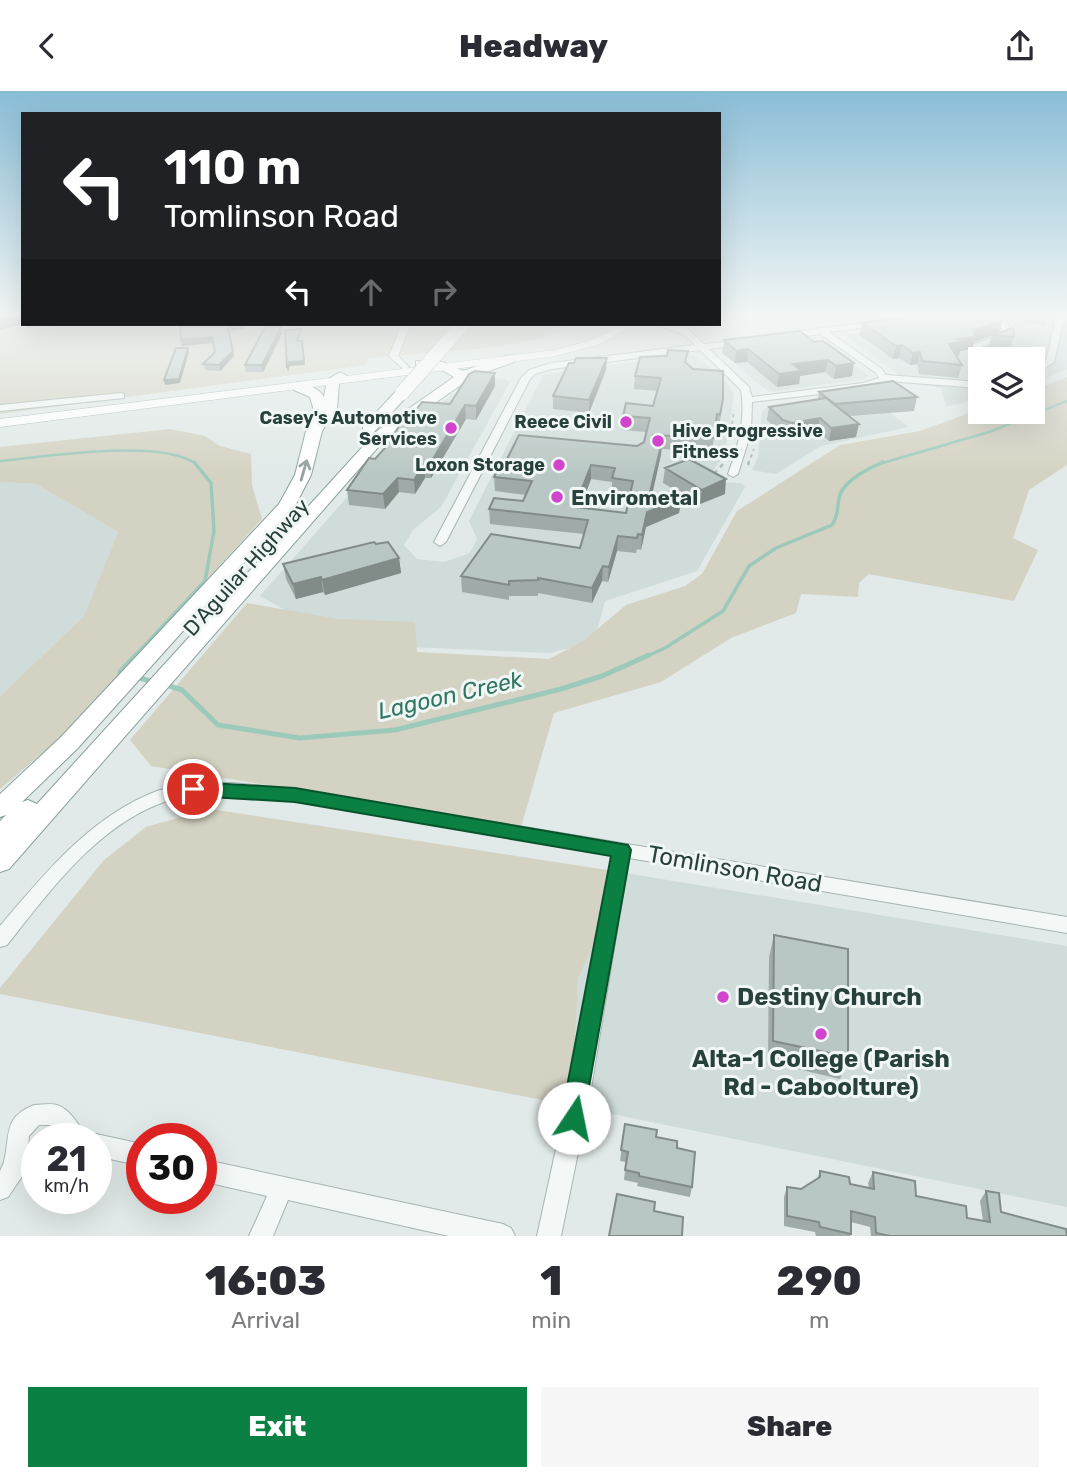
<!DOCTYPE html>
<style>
:root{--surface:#fff;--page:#f7f7f7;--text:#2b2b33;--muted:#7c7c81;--accent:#0b8043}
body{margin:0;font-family:Rubik,sans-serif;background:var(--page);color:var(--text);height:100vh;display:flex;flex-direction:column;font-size:26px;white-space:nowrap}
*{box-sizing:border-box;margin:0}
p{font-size:23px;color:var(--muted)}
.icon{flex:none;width:38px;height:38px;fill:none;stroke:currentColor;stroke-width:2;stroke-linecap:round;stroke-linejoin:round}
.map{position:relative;height:1145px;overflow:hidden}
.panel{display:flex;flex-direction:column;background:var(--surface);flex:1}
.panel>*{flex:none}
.guide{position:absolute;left:21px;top:21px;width:700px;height:214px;border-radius:0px;box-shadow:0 7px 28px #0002;background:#202124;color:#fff;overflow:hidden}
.tools{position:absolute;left:968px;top:256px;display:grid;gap:14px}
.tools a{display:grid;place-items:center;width:77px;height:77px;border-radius:0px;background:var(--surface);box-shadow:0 7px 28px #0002;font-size:35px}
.speed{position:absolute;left:21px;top:1032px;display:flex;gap:14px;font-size:35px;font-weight:700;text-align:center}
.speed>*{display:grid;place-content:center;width:91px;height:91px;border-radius:50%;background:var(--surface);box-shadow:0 7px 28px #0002;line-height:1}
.speed small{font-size:18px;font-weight:400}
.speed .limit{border:10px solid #d22;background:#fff;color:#111}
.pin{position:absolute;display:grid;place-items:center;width:60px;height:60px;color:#fff;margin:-30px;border:4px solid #fff;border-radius:50%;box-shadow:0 2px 7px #0007}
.me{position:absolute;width:77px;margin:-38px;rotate:11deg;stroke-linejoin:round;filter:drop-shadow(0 0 5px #0008)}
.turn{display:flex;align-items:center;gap:24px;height:147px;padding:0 28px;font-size:32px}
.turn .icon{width:91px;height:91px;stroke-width:2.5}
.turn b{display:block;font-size:49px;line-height:60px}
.lanes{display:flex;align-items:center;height:66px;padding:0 28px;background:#0003;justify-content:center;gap:35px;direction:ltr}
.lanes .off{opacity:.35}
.eta{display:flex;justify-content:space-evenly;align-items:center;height:119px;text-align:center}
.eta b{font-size:42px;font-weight:800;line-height:49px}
.primary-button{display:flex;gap:14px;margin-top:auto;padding:14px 28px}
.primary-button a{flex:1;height:80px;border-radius:0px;background:var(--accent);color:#fff;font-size:28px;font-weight:800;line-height:80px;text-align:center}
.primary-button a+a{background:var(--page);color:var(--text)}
header{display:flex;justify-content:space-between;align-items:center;height:91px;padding:0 28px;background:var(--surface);font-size:32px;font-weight:800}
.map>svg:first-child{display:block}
.built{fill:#cfdcd9}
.green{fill:#d4d2c2}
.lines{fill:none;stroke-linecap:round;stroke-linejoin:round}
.stream-far2{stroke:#9bcabb;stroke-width:2.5}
.stream-far1{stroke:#9bcabb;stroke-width:3.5}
.stream{stroke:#9bcabb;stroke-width:5}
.minor-casing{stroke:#a6b4b1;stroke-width:2}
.major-casing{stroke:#a0b6b0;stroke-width:1}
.highway-casing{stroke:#88a09b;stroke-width:2}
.path-far1{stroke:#aebab8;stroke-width:2;stroke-dasharray:3.5 3.5;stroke-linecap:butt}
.path{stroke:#aebab8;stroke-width:2.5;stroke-dasharray:4.5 4.5;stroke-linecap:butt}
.minor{fill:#f3f8f7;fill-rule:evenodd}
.major{fill:#fff;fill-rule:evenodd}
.highway{fill:#fff;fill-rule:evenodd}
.highway-bridge-casing{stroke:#88a09b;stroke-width:15;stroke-linecap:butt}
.highway-bridge{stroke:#fff;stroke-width:14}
.wall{fill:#9eaba8;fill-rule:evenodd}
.shaded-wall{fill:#818b88}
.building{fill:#b8c7c3;stroke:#818b88;stroke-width:2;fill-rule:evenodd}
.oneway{stroke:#94a09e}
.route{fill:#0b8043;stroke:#07532c;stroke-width:2}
.poi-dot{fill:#d044ce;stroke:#f0f7f5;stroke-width:2.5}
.labels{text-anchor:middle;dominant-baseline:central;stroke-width:6;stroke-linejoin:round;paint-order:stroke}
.far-poi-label{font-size:18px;font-weight:bold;fill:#29413d;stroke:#f0f7f5;text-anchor:end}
.poi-label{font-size:21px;font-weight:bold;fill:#29413d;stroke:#f0f7f5;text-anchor:start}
.street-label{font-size:21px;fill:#29413d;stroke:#f0f7f5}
.water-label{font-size:23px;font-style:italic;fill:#327663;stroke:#f0f7f5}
.near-street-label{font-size:24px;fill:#29413d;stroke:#f0f7f5}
.near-poi-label{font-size:24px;font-weight:bold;fill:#29413d;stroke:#f0f7f5;text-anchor:start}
</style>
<header><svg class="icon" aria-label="back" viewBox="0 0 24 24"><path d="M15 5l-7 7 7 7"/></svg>Headway<svg class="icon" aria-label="share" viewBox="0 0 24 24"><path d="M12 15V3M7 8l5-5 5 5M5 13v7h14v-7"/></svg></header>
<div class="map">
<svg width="1067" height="1145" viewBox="0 0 1067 1145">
<rect width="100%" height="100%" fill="#e1eae8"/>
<!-- built -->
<path class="built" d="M984,224H1067V278L1033,293L1032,268H980V307L946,316L941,297L910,292L845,244Z
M813,247L822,250L870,285L864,288L773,301L763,297L722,261Z
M689,263L698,266L729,294L734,303L725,362L711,383L720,391L741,392L745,396L697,480L605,510L594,551L549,562L409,556L287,520L260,505L416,328L472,291L501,287L510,291L441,416L413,439L404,454L417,468L444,471L470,462L477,448L469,430L543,284Z
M863,302L909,336L821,355L776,383L752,379L758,366L762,322L766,317Z
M0,391L36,393L118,441L84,525L0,605Z
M607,779L1067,855V1116L563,1013L575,955L578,887L597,849Z"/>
<!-- green -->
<path class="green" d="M0,224L23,233H574C531,262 421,259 368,268L367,274L0,323Z
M1067,286V374L1029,399L1013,447L1038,459L1014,510L869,483L859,492L858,506L801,503L796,522L731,547L661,591L554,622L521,736L151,675L130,649L247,512L338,528L415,531L417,561L549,568L583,550L626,514L685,495L702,483L737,420L840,354L920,340L980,318L1032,320L1033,299Z
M170,338L205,345L220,355L251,363L252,394L262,428L73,636L0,698V605L84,525L118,441L36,393L0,391V356Z
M210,718L607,779L597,849L578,887L575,955L563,1013L0,903V897L104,769L146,736Z"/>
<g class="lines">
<!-- stream-far2 -->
<path class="stream-far2" d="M0,370C44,366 161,347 196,373
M879,373L989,341L1067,310"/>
<!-- stream-far1 -->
<path class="stream-far1" d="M134,566L205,490L214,440L211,392L194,371
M645,566L665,557L723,520L749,475L776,457L832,434C840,423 836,412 841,401C850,386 868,378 883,371"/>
<!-- stream -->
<path class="stream" d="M127,583L120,581L136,564
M136,586L154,591
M166,594L182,599L218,634L300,647L395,639L561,598L602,585L649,564"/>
<!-- minor casing -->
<g class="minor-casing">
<path id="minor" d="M997,224H1005L1011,244L1005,250L982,255L993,268H984L972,254L1003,243Z
M1057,224H1065L1054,271L1032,285V278L1046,270Z
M879,230H882V234L829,241L882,278L886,284L980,291V297L887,290L864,298L752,311L751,341L738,383L733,386L728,383C738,356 746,328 741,299L700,259L552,278L535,283L530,288L446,451L440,455L434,451L521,287L529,279L551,272L695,254L683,243L652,233L670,235L669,233H679L688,238L704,253L743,249V253L740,254L709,258L749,296L752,306L863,292L879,287L876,282L820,243L785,248L781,245L785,242Z
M402,233L414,234L409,236L398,265L409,276L404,279L389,265Z
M121,302L124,303V307L0,320V314Z
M194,692H232L295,698L1067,826V842L629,767L590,1003L561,1145H537L568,1003L612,764C537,751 462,738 387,726C328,716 223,691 167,710C98,733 50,800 7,854L0,856V835C45,782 91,725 157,700C169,696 182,695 194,692Z
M34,1014C41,1014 50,1012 57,1014C69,1017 82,1037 86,1048H61L50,1034H39L29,1045L28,1058L37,1054V1077L23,1084L8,1106L0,1109C0,1100 0,1089 0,1081C1,1076 3,1075 4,1070C11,1044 2,1027 34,1014Z
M96,1043L142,1053V1075L96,1065V1048H87Z
M201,1068L503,1133L511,1137L515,1145H449L288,1109L273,1145H249L267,1105L201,1090Z"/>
</g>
<!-- major casing -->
<g class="major-casing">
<path id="major" d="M624,233H636L600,253L556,265L0,336V328L555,259L592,249Z"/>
</g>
<!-- highway casing -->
<g class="highway-casing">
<path id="highway" d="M509,264L514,265V271L472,286L387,346L9,778L0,781V730L6,724L0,726V703L61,646L279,413L295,384L306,340L316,327L310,306L294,299V293C304,291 319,297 324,306L327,289L340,281L347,285L339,293L337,318L322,340L311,384L295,415L77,658L22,711L28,709L37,713L377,340L454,286L442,279L416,276V270L443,271L463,280Z
M402,298L409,302L407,305L373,342H363V336L397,299Z"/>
</g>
<!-- path-far1 -->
<path class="path-far1" d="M730,347L734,319
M748,373L754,358"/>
<!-- path -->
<path class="path" d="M748,374L749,371
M714,383L723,373"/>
<!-- minor -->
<use href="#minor" class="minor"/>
<!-- major -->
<use href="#major" class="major"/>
<!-- highway -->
<use href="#highway" class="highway"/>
<!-- highway-bridge casing -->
<g class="highway-bridge-casing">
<path id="highway-bridge" d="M402,302L463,233"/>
</g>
<!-- highway-bridge -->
<use href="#highway-bridge" class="highway-bridge"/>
</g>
<!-- wall -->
<path class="wall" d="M1024,224H1048L1045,235L1023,231Z
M1002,230L999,242L1014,246L1010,259L988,256L992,244L974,251L972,258L960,260L959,264H956L962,274L958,287L919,283L917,273L910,274L899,267L893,268L859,244L862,232Z
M201,233L234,265L220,280L205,279L203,273L215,261L213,252L182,255Z
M370,233H394L393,235H370Z
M281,236L282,243L263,281H246L245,274Z
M800,240L852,285L834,288L825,281L800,285L799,293L777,296L747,271L735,272L722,262L724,249Z
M687,272L723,308L719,337H715L712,361L662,358L651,409L675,399L663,392L665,377L725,403L700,413L677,400L681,408L679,422L646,436L641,459L637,458L636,462L617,460L608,491L602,490L592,512L538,502V505H509V509L462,501L461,485L580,457L584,443L490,433L489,418L523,410L526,404L495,400L494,386L503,376L637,355L644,351L646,341L622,339L623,325L653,315L658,300L634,298L635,285ZM591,388L612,391V402L630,404L626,422L580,417Z
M606,279L589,322L553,318V305Z
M495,295L476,329L466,328L431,387H425L415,403L399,401L385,418L349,414L347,399L406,332Z
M819,301L917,306L914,320L850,325L856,346L829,350L817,340L789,345L781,342L767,329L769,316L818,308Z
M376,453L399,467L401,482L325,504L323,501L296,508L286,488L283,473Z
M774,844L848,966L840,988L768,971L769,866Z
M625,1033L656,1046L677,1057L692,1096L690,1106L637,1095L638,1092L624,1089L626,1071L620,1070Z
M820,1080L850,1093L869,1097L868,1092L873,1081L916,1105L967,1127L983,1130L980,1110L986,1100L1001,1121L1067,1145H871L870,1136L851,1131V1143L850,1145H816L815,1141L784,1135V1106L787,1096L801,1098L817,1088Z"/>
<!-- shaded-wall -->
<path class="shaded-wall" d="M0,224H23L24,233L0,239Z
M1002,230L999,242L974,251L972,258L960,260L959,264L946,266L949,253L974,239Z
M26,233H49L27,237Z
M244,233L243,238L231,240L230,236Z
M281,236L282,243L263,281L262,274Z
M212,246L213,252L182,255L181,249Z
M302,250L305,274L290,275L288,281L287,277L289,271Z
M902,254L899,267L893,268L896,255Z
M188,257L189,261L180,292L165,294L164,289Z
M748,258L747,271L735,272L736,260Z
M233,260L234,265L220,280L219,274Z
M920,261L917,273L910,274L913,262Z
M607,267L606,279L589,322V309Z
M828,269L825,281L800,285L799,293L777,296L779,283L793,273Z
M854,272L852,285L834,288L836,275Z
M495,282V295L476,329V315Z
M465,314L466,328L431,387L430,373Z
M820,327L817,340L789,345L792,332Z
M859,333L856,346L829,350L831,337Z
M662,350L661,364L648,421L681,408L679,422L646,436L641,459L642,444L648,410Z
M424,373L425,387L415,403L414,389Z
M591,374V388L576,428L575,416Z
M398,387L399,401L385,418L383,403Z
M726,388L725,403L700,413L702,399Z
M618,445L617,460L608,491L609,476Z
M399,467L401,482L325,504L322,489Z
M603,475L602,490L592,512V497Z
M321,486L323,501L296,508L293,493Z"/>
<!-- building -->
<path class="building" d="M923,224H993L1002,230L974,239L975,246L957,248L963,251L949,253L962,274L922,270L920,261L913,262L902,254L896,255L862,232Z
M201,233H227L233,260L219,274L203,273L215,261L212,246L181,249L180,235Z
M231,233H242L230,236Z
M265,236H281L262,274H245Z
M1013,237L1014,246L992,244Z
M301,238L297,250H302L304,270L289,271L287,277L285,239Z
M800,240L814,251L823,250L854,272L836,275L828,269L793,273L801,280L779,283L748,258L736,260L724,249Z
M176,257H188L179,288L164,289Z
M668,259L688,260L685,271L693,278L723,280V308L720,324L717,323L714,347L652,344L662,350L648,410L677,398L681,408L647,421L642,444L638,443L637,447L618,445L609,476L603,475L592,497L538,487V489L509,490V494L461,485L491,443L580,457L588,429L489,418L494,407L523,410L532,390L494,386L499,376H503L519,344L637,355L644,351L650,327L623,325L626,312L653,315L661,287L635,285L640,266L667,265ZM591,374L615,377L612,387L633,390L626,422L575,416Z
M576,267H607L589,309L553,305L569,272H574Z
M475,280L495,282L476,315L465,314L430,373H424L414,389L398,387L383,403L347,399L369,367L375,368L386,356L401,332H406L422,311L450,313L469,283Z
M893,290L917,306L835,313L819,301Z
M826,307L859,333L831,337L820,327L792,332L783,329L769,316Z
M689,368L726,388L702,399L665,377Z
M374,451L376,453L388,451L399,467L322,489L321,486L293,493L283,473Z
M774,844L848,858V966L773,950Z
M625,1033L657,1039L656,1046L677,1050V1057L695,1061L692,1096L639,1085V1082L625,1079L628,1061L621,1059Z
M820,1080L849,1086L850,1093L874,1098L873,1081L915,1090L916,1105L966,1115L967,1127L990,1131L986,1100L999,1102L1001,1121L1066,1138L1067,1145H890L876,1142L875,1126L851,1120V1143L820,1136L819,1131L787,1125V1096L801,1098L820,1086Z
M617,1103L655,1111L654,1120L683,1126L682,1145H609Z"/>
<!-- one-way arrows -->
<defs><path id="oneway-shaft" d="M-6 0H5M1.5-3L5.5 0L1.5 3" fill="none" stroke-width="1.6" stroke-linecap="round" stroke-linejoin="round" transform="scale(1.75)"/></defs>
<use class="oneway" href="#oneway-shaft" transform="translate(304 379) rotate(-74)"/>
<!-- sky -->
<linearGradient id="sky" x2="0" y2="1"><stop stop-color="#89bdd6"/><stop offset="0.58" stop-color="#f2f6f5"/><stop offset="1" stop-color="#f2f6f5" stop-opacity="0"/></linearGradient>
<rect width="1067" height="385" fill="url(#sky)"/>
<!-- route -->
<path class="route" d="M193,691L295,697L628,754L631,759L582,1035L574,1039L565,1035L561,1027L611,765L295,711L193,705L184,698Z"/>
<!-- markers -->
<g class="poi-dot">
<circle cx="626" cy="331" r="7"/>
<circle cx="451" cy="337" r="7"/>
<circle cx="658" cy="350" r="7"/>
<circle cx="559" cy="374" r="7"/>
<circle cx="557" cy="406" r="7"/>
<circle cx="723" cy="906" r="7"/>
<circle cx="821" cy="943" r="7"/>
</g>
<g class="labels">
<!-- far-poi labels -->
<g class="far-poi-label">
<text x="437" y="327">Casey's Automotive<tspan x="437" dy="21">Services</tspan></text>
<text x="612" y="331">Reece Civil</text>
<text x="672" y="340" text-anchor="start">Hive Progressive<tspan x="672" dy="21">Fitness</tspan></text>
<text x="545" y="374">Loxon Storage</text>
</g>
<!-- poi labels -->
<g class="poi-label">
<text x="571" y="406">Envirometal</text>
</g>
<!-- street labels -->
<g class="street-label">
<text transform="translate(246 476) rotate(-48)">D'Aguilar Highway</text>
</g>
<!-- water labels -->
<g class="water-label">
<text transform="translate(450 604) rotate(-13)">Lagoon Creek</text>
</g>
<!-- near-street labels -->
<g class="near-street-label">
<text transform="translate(735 778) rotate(10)">Tomlinson Road</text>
</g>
<!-- near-poi labels -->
<g class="near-poi-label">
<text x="737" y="906">Destiny Church</text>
<text x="821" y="968" text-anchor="middle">Alta-1 College (Parish<tspan x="821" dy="28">Rd - Caboolture)</tspan></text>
</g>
</g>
</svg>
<div class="tools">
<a><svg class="icon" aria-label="layers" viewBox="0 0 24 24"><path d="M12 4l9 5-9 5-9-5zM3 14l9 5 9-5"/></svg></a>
</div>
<div class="speed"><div>21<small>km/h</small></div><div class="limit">30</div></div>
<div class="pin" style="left:193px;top:698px;background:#d93025"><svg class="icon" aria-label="arrive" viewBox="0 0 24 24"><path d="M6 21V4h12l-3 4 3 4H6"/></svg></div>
<svg class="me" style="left:574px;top:1027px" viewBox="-20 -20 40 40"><circle r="19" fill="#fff"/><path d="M0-13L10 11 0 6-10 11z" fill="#0b8043"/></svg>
<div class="guide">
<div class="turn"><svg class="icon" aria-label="left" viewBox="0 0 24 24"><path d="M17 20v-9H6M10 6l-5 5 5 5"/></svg><div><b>110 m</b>Tomlinson Road</div></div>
<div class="lanes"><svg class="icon" aria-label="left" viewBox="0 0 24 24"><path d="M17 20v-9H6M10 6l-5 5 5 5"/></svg><svg class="icon off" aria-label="ahead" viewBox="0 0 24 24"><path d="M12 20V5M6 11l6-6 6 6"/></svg><svg class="icon off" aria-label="right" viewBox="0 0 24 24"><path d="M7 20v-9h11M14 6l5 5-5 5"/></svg></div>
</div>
</div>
<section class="panel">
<div class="eta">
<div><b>16:03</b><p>Arrival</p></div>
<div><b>1</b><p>min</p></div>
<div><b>290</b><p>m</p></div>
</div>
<div class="primary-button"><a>Exit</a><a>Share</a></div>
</section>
